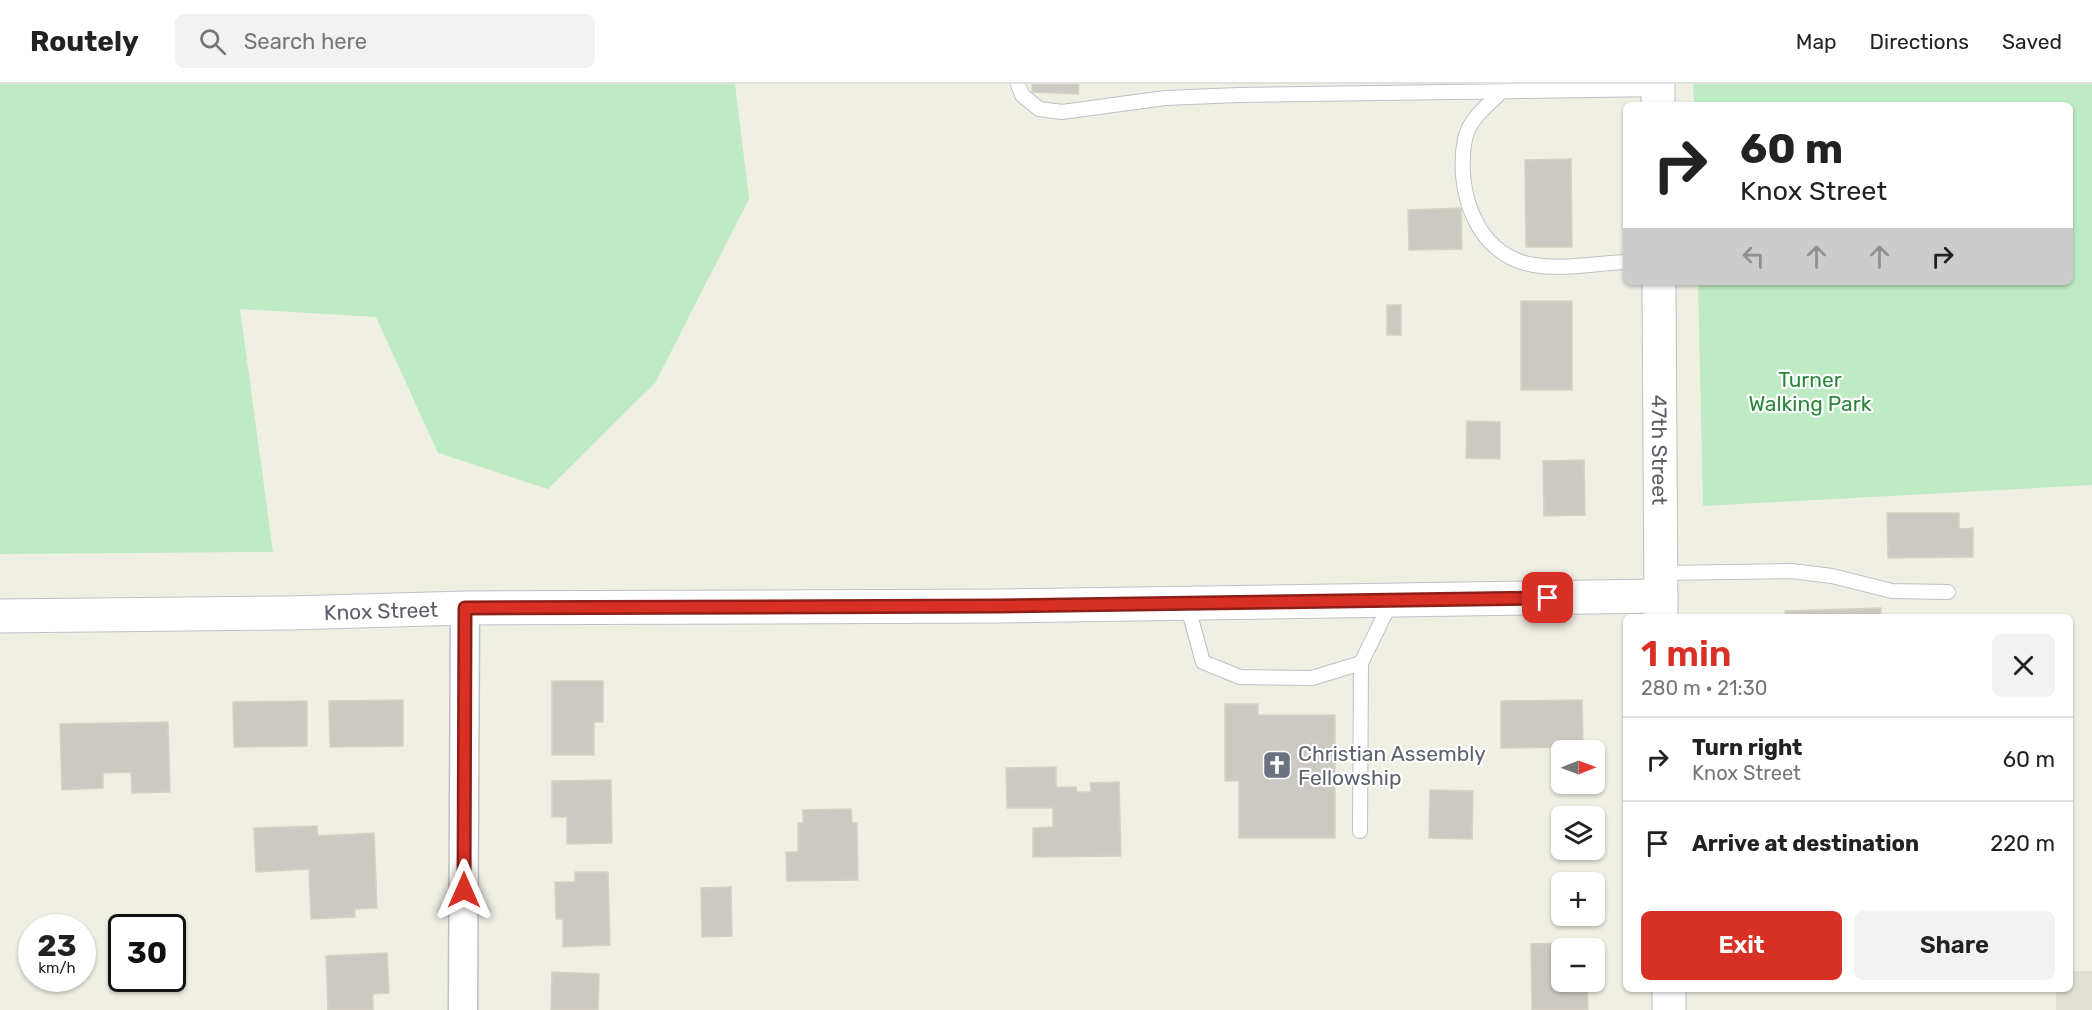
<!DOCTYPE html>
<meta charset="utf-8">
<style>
:root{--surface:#fff;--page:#f2f2f2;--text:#222;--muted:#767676;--line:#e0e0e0;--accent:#d93025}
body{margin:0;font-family:Rubik,sans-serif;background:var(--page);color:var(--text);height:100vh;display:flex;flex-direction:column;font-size:22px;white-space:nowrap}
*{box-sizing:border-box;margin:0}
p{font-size:20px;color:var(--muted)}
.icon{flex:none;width:33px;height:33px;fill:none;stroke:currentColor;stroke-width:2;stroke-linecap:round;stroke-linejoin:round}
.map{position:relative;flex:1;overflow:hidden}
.side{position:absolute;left:1623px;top:530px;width:450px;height:378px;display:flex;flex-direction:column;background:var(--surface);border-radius:9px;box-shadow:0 2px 4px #0004}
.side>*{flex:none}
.hud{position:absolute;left:1623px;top:18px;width:450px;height:183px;border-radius:9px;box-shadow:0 2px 4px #0004;background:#fff;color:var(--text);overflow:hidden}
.needle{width:39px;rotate:89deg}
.controls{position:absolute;left:1551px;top:656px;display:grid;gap:12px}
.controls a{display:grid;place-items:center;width:54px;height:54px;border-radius:9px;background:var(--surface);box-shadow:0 2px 4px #0004;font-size:30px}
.speed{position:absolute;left:18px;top:830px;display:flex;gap:12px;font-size:30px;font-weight:700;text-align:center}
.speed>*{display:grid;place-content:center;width:78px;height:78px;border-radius:50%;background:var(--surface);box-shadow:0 2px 4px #0004;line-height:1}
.speed small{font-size:15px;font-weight:400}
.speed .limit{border:3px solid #111;border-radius:9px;background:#fff;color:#111}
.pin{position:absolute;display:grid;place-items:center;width:51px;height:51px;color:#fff;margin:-26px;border-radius:12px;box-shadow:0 3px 9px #0006}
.me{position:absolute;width:66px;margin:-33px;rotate:0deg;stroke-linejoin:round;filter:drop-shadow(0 0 4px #0008)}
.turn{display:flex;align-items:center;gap:21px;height:126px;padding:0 18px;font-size:27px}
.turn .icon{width:78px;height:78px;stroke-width:2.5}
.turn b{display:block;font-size:42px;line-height:51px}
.lanes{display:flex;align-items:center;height:57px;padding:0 18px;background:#0003;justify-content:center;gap:30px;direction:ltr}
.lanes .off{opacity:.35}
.round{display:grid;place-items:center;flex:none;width:63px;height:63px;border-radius:9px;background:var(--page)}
.summary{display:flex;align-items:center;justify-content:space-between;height:102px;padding:0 18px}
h1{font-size:36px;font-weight:600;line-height:45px;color:var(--accent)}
.button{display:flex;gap:12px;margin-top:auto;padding:12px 18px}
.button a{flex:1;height:69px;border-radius:9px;background:var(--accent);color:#fff;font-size:24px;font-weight:600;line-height:69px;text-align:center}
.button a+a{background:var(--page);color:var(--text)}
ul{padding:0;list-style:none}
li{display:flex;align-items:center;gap:18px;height:84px;padding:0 18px;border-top:2px solid var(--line)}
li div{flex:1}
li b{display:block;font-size:22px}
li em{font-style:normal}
header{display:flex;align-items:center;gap:36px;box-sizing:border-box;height:84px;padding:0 30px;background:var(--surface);border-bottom:2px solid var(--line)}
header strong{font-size:28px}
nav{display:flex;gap:33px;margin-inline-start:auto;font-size:21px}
.search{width:420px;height:54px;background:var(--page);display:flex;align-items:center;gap:15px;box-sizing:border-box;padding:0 21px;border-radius:9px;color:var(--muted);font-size:22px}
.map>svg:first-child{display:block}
.education{fill:#e0dfd3}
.green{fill:#beeac4}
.building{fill:#cbc9c1;stroke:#d6d2c2;stroke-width:1.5}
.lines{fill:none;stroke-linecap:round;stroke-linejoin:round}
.service-casing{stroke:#bec0c7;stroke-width:16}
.minor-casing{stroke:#bec0c7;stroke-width:31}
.tertiary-casing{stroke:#bec0c7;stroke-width:35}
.secondary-casing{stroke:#bdbfc7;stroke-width:35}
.service{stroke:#fff;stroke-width:14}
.minor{stroke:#fff;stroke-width:28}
.tertiary{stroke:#fff;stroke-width:33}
.secondary{stroke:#fff;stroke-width:33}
.route-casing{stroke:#8d1f18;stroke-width:15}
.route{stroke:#d93025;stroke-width:10}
.labels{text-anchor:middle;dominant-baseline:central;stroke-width:4.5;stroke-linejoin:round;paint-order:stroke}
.park-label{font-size:21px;fill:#2c853c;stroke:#fff}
.street-label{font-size:21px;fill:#5c5f66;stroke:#fff}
.worship-label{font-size:21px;fill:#5b616d;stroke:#fff;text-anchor:start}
</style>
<header>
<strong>Routely</strong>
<div class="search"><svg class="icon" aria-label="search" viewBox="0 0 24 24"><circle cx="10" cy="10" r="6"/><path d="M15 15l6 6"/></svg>Search here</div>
<nav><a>Map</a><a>Directions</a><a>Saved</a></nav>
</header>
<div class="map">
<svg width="2092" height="926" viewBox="0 0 2092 926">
<rect width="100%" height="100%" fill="#f0efe4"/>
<!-- education -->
<path class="education" d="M2070,887H2092V926H2056V905L2070,904Z"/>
<!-- green -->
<path class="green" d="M0,0H735L749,115L655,299L548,405L438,369L376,233L240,225L273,468L0,470Z
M1693,0H2092V401L1703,422L1698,198H2070V21H1694Z"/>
<!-- building -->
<path class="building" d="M1032,0H1079L1078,10L1032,8Z
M1571,75L1572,163H1526L1525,76Z
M1461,124L1462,165L1409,166L1408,126Z
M1521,217H1572V306H1521Z
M1387,221H1401V251H1387Z
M1467,337L1500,338V375L1466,374Z
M1584,376L1585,431L1544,432L1543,377Z
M1887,429H1959V445L1973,444V473L1888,474Z
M1881,524V532H1785V527Z
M552,597H603V638H594V671H552Z
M403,616V662L330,663L329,617Z
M1582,616L1583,663L1501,664V617Z
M307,617V662L234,663L233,618Z
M1225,620H1258V631H1335V754H1239V697H1225Z
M168,638L170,708L132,709L131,688L103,689V704L62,706L60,640Z
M1056,683V703H1076L1077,708H1091L1090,699L1119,698L1121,772L1033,773V744L1053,743V724H1007L1006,684Z
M611,696L612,759L567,760V733H552V697Z
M1430,706L1473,707L1472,755L1429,754Z
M851,725L852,739H857L858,796L787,797L786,768H798V739H803V726Z
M317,742L318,752L374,749L377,824L355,825V833L311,835L309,785L256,788L254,744Z
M575,788H608L610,861L563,863V835H556L555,798H575Z
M731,803L732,852L702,853L701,804Z
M1572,859V864H1562V897H1587L1588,926H1532L1531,860Z
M387,869L389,909L373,910V926H328L326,872Z
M552,888L599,890L598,926H551Z"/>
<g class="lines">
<!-- service casing -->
<g class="service-casing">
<path id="service" d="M1018,0L1022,11L1039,25L1062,28L1165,14L1239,11L1658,5
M1501,8C1487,22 1469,35 1465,55C1455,106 1476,172 1534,181C1563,186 1597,179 1626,178
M1661,489L1791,487L1832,492L1892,507L1948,508
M1187,520L1203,578L1240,593L1312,594L1361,579L1391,518
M1360,747L1361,579"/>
</g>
<!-- minor casing -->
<g class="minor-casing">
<path id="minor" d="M463,926L465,524"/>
</g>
<!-- tertiary casing -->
<g class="tertiary-casing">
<g id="tertiary">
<path id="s1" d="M0,532L290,529L465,524L1000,522L1661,512"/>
</g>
</g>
<!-- secondary casing -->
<g class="secondary-casing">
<g id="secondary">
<path d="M1658,0V21"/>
<path id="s2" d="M1659,198L1661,532"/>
<path d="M1669,904V926"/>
</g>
</g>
<!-- service -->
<use href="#service" class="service"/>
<!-- minor -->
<use href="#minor" class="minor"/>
<!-- tertiary -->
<use href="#tertiary" class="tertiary"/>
<!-- secondary -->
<use href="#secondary" class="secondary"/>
</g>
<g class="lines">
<!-- route casing -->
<g class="route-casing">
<path id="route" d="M464,806L465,524L1000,522L1548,514"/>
</g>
<!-- route -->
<use href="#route" class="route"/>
</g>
<!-- icons -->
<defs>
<g id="church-square" transform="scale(1.5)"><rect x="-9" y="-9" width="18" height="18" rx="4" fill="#6b7280" stroke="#fff"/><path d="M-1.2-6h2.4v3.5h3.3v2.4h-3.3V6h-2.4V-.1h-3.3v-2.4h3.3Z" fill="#fff"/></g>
</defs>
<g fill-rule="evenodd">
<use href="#church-square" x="1277" y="681"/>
</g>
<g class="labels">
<!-- park labels -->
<g class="park-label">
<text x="1810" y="295">Turner<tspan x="1810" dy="24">Walking Park</tspan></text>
</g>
<!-- street labels -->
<g class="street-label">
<text stroke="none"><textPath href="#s2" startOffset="168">47th Street</textPath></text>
<text stroke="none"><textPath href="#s1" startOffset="381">Knox Street</textPath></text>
</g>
<!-- worship labels -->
<g class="worship-label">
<text x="1298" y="669">Christian Assembly<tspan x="1298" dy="24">Fellowship</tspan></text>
</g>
</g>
</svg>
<div class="controls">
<a><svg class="needle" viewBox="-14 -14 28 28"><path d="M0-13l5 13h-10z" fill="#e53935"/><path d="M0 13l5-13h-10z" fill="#767676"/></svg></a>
<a><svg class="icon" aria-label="layers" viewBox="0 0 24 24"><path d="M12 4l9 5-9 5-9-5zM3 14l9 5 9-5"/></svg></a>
<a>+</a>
<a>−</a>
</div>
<div class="speed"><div>23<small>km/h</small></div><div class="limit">30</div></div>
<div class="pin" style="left:1548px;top:514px;background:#d93025"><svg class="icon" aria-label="arrive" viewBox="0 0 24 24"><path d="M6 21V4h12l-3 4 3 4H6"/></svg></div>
<svg class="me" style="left:464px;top:806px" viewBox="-20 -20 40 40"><path d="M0-17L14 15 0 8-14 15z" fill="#d93025" stroke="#fff" stroke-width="4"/></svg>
<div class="hud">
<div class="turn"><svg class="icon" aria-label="right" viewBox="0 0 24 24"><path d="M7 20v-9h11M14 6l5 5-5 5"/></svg><div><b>60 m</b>Knox Street</div></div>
<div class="lanes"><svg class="icon off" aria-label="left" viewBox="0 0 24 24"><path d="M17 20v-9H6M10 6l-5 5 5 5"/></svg><svg class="icon off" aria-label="ahead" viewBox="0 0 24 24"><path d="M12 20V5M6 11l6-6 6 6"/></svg><svg class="icon off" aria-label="ahead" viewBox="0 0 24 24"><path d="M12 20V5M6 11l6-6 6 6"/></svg><svg class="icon" aria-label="right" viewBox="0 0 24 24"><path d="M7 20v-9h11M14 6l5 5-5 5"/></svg></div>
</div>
<section class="side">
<div class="summary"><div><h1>1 min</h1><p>280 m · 21:30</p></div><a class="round"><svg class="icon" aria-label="close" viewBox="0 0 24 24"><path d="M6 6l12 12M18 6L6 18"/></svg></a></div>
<ul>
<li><svg class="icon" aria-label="right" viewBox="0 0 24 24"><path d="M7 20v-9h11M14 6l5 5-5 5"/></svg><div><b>Turn right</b><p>Knox Street</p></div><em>60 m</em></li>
<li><svg class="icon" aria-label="arrive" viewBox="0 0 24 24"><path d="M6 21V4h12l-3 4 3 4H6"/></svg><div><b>Arrive at destination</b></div><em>220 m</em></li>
</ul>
<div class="button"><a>Exit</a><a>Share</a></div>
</section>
</div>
